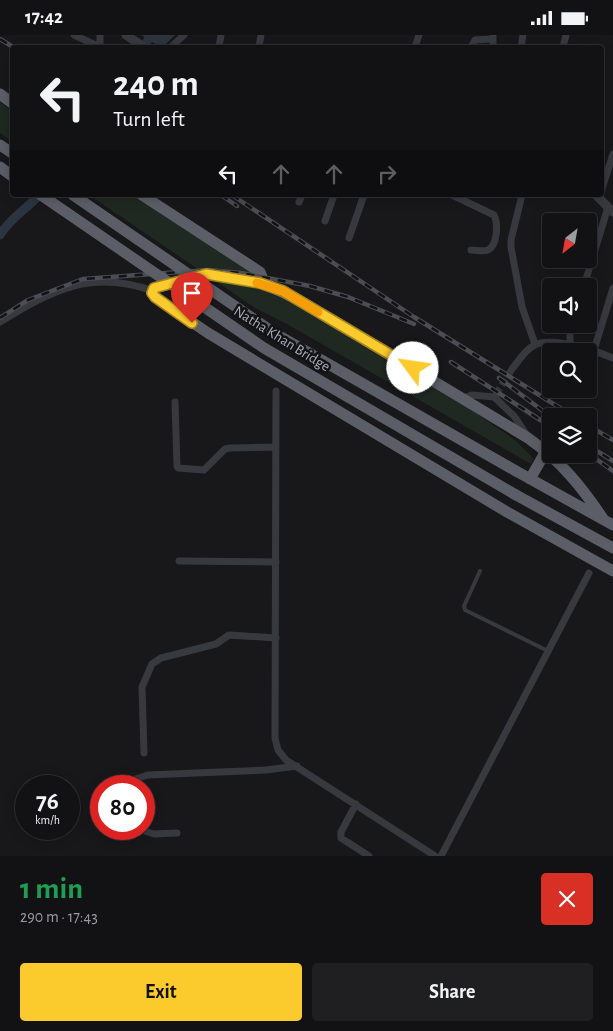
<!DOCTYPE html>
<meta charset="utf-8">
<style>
:root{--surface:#121114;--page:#1f1f22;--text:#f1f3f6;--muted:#9c9da0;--line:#313134;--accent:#fbcb2e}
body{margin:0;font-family:"Alegreya Sans",sans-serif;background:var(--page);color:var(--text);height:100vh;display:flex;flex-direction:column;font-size:19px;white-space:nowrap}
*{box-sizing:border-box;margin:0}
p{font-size:16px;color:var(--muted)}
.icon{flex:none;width:28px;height:28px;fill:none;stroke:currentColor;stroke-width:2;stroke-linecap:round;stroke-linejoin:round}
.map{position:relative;height:821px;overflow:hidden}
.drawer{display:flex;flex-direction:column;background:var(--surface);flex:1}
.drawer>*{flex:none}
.guide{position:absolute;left:10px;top:10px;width:594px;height:152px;border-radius:5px;box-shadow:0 2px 12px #0003,0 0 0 1px var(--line);background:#121114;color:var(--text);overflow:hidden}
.needle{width:32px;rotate:211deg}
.tools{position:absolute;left:542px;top:178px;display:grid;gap:10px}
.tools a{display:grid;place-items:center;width:55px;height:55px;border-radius:5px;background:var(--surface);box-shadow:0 2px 12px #0003,0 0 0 1px var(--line);font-size:25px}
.speed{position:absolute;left:15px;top:740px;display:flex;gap:10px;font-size:25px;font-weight:700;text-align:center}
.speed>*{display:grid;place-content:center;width:65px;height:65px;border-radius:50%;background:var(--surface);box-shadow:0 2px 12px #0003,0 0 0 1px var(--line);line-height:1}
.speed small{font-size:12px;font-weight:400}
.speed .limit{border:8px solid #d22;background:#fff;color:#111}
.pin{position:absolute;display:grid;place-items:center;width:42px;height:42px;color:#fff;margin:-51px -21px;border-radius:50% 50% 50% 0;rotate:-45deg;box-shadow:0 0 5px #0007}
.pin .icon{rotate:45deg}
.me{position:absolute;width:55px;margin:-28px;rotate:301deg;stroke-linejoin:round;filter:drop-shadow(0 0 4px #0008)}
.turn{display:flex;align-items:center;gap:18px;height:105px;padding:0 20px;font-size:22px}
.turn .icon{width:65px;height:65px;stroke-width:2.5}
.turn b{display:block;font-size:35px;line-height:42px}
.lanes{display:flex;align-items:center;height:48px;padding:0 20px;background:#0003;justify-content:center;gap:25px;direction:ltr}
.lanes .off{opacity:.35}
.round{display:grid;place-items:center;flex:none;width:52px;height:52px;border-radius:5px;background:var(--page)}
.headline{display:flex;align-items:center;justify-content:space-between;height:85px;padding:0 20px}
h1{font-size:30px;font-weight:700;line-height:38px;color:#1e9e55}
.button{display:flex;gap:10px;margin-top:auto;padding:10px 20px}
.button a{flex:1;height:58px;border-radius:5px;background:var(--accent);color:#111;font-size:20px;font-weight:700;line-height:58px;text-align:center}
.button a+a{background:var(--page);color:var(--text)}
.status{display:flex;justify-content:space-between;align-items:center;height:35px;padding:0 25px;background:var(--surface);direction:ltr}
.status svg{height:14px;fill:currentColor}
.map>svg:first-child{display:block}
.green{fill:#1f2821}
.water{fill:#2c353f}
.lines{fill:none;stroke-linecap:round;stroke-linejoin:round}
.canal{stroke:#2c353f;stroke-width:9}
.minor-tunnel{stroke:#35353a;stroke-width:7;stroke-dasharray:7 3.5;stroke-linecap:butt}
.service{stroke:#38393f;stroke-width:4}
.minor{stroke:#38393f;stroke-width:7}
.tertiary{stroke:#38393f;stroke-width:9}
.trunk{stroke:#5c5e67;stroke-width:11}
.rail-casing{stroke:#4b4c54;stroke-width:4.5}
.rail{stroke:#131215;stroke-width:2.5;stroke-dasharray:8;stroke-linecap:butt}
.trunk-bridge{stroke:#5c5e67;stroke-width:11}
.route-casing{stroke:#a3841e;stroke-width:12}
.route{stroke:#fbcb2e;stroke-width:9}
.slow{stroke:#f59e0b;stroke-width:9}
.labels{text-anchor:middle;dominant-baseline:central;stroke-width:5;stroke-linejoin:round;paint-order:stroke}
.street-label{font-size:15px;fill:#a9acba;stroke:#131215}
</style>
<div class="status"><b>17:42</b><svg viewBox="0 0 49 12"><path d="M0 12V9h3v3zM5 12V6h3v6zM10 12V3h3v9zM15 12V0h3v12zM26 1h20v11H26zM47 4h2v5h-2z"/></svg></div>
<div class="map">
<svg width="613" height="821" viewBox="0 0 613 821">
<rect width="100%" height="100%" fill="#18171a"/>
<!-- green -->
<path class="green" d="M0,67L12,76V107L0,98Z
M89,160H135L210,210L336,282L515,405L533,423L531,429L285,288L255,273Z"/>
<!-- water -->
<path class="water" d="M141,0H175L163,12H160Z"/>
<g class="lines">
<!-- canal -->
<path class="canal" d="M144,12L148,5
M0,200C10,183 27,174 39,160"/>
<!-- minor-tunnel -->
<path class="minor-tunnel" d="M496,359L512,334"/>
<!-- service -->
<path class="service" d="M480,536L464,571L465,575L548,616"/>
<!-- minor -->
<path class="minor" d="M74,0L100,12
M493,0V12
M100,12V0
M171,12L184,0
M219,12L221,0
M259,12L261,0
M415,12L419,0
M471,12L475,5L493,4
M521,12L523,0
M563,12L566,0
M601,157L613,119
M452,160L494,180C498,188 498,210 488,215C483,217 477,215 471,215
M522,160L511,205V212L522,272L535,309
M299,167L302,160
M325,186L334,160
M349,203L364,160
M584,251L608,172
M0,287C52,255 91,234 153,256
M570,309V299L573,289
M594,315L613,253
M512,334C518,327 525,315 533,311C550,300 596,316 613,323
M276,356L275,703L278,715L286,725L435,821
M494,362L514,381L526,399
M463,363L472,360L494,362L496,360
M175,367L177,431L178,433L204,435L225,414L230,413L276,412
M179,526L276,527
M144,718L142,652L152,629L161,623L216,609L229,600L276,603
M131,751L135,744L148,740L266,735L297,731
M356,769L341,797V803L369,821
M138,794L154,799L177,798
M441,821L589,538"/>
<!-- tertiary -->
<path class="tertiary" d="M126,0L144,12
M596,160L613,177"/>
<!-- trunk -->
<path class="trunk" d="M0,59L12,68
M0,110L12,118
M0,132L12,141
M142,160L260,237L265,249L297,264L528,403C562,427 581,451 604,485
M265,249L206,239L154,253L152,258L155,262L208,298L507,477L613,536
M516,436L613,490
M530,444L546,416
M516,460L613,513"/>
<!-- rail casing -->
<g class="rail-casing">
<path id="rail" d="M0,4L13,12
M221,160L237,171
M232,160L414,282L573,381
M0,283L28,265L83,244L208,235L241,238L310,251L348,262L414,289
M451,327L551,392
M499,343L551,382
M589,391L613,405
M589,411L613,426
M589,419L613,436"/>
</g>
<!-- rail -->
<use href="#rail" class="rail"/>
<!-- trunk-bridge -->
<path class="trunk-bridge" d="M41,160L264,313L516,460
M73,160L274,298L516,436"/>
</g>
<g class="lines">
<!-- route casing -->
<g class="route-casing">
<path id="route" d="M192,288L155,262L152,258L154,253L206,239L260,248L283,256L413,333"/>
</g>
<!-- route -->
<use href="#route" class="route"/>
<!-- slow -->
<path class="slow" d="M257,248L283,256L318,277"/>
</g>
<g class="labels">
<!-- street labels -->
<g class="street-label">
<text transform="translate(282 304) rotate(32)">Natha Khan Bridge</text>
</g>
</g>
</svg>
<div class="tools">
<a><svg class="needle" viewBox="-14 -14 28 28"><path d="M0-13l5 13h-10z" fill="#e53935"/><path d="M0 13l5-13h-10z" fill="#9c9da0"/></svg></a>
<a><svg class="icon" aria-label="sound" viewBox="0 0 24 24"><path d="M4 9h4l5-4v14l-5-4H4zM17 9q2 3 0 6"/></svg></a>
<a><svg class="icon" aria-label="search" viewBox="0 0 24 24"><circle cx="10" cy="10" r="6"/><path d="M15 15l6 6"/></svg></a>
<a><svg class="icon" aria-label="layers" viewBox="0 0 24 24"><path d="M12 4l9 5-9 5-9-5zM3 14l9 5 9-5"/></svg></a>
</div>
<div class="speed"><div>76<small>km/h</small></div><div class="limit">80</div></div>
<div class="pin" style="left:192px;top:288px;background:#d93025"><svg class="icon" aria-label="arrive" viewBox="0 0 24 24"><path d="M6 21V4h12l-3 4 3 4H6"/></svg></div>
<svg class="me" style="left:413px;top:333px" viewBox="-20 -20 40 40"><circle r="19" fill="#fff"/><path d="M0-13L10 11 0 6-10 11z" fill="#fbcb2e"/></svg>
<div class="guide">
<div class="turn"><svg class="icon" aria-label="left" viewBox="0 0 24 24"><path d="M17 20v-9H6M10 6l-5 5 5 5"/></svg><div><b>240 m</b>Turn left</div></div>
<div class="lanes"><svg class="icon" aria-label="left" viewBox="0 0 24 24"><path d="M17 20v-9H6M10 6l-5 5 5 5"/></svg><svg class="icon off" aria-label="ahead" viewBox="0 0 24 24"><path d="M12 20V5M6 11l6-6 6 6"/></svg><svg class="icon off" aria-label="ahead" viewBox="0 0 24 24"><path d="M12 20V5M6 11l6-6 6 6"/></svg><svg class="icon off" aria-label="right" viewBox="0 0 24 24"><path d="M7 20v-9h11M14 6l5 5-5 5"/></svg></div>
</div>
</div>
<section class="drawer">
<div class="headline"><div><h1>1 min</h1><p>290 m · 17:43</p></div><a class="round" style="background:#d93025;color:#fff"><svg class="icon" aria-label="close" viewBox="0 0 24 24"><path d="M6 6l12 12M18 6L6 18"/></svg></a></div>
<div class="button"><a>Exit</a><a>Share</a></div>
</section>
